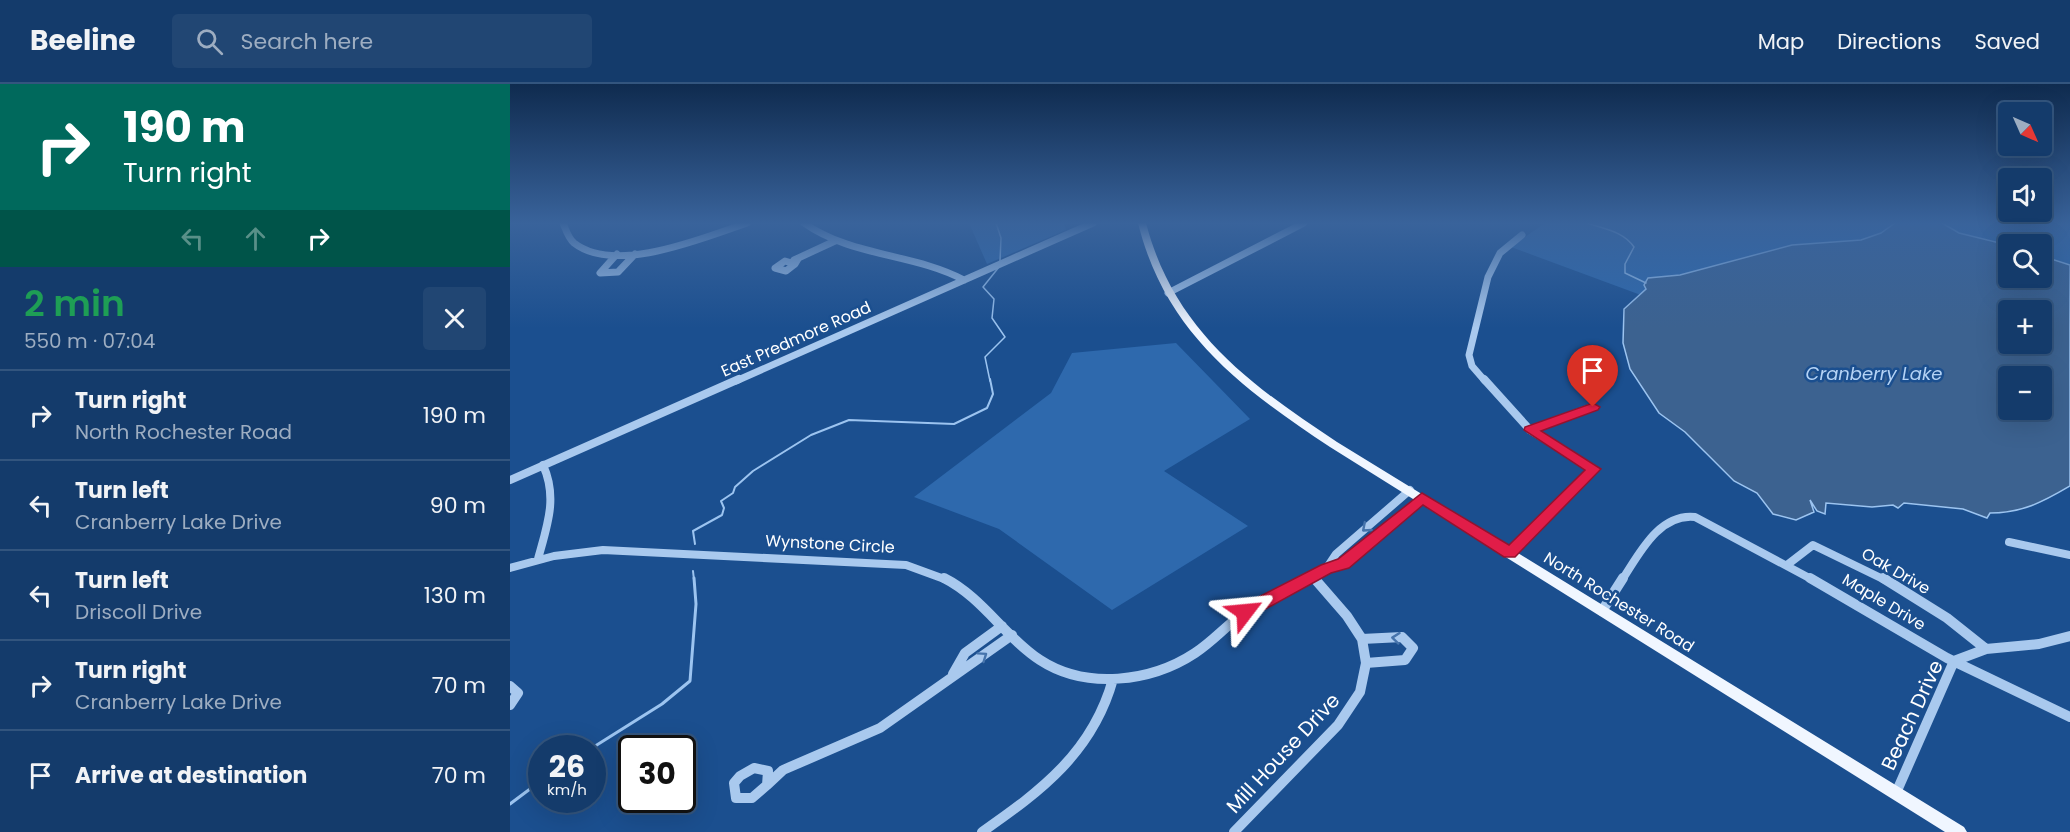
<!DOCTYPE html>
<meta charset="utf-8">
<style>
:root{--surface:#143b6b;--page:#214673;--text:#f1f3f6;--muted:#9dadc1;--line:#33557e}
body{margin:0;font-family:Poppins,sans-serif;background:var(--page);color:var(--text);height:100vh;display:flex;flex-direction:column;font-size:22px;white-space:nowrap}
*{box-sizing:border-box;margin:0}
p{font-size:20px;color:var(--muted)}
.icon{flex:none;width:33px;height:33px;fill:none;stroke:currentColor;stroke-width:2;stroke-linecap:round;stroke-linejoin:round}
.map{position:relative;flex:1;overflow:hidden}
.panel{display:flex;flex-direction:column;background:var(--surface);width:510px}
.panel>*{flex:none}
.hud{background:#00695c;color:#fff;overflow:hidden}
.needle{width:39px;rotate:135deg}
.fabs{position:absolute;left:1488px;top:18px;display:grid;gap:12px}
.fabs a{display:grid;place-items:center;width:54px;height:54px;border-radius:6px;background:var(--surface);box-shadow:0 6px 24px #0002,0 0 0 2px var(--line);font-size:30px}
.speed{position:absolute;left:18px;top:651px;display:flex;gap:12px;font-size:30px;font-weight:700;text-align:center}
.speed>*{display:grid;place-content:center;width:78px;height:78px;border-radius:50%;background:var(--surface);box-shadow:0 6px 24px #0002,0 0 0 2px var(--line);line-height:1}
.speed small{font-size:15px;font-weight:400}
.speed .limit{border:3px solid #111;border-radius:9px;background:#fff;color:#111}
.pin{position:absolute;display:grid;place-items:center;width:51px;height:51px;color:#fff;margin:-62px -26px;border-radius:50% 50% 50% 0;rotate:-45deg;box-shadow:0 0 6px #0007}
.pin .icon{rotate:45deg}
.me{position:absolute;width:66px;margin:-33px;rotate:61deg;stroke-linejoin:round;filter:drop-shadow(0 0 4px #0008)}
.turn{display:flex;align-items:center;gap:21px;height:126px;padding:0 24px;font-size:27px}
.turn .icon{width:78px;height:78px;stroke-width:2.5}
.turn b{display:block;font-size:42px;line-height:51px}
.lanes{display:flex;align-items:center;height:57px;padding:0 24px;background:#0003;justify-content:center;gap:30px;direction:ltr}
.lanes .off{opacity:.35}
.round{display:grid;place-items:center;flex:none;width:63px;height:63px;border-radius:6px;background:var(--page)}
.head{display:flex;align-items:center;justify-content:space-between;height:102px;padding:0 24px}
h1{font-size:36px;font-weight:600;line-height:45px;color:#1e9e55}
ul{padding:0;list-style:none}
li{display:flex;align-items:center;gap:18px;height:90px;padding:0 24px;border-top:2px solid var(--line)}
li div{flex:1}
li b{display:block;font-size:22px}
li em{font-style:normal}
header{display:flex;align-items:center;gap:36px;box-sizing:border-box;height:84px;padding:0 30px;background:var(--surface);border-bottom:2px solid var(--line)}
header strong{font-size:28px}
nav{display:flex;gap:33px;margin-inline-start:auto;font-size:21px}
.search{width:420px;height:54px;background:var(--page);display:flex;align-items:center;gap:15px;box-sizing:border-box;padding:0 21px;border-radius:6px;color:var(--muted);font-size:22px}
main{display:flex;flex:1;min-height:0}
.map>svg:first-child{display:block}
.green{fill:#2e69ad}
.water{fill:#3c6290;stroke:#9cc4f0;stroke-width:1.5;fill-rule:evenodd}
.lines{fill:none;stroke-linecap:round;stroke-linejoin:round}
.stream-far2{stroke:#9cc4f0;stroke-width:1.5}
.stream-far1{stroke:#9cc4f0;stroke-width:2}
.stream{stroke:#9cc4f0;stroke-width:3}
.minor-far2{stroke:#a9c9ee;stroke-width:7}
.minor-far1{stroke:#a9c9ee;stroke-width:8}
.minor{stroke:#a9c9ee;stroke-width:10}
.major{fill:#f0f6ff;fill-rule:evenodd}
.oneway{stroke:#4674ac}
.route{fill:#e11d48;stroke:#92132f;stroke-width:1.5}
.labels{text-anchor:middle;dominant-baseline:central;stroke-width:5;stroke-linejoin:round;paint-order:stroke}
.street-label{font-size:16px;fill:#fff;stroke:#1b4f8f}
.water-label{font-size:18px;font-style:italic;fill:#b5d3f5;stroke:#1b4f8f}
.near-street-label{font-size:20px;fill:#fff;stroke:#1b4f8f}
</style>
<header>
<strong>Beeline</strong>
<div class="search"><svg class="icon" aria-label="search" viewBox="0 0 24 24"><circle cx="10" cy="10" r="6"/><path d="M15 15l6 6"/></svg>Search here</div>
<nav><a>Map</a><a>Directions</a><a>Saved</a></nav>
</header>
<main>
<section class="panel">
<div class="hud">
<div class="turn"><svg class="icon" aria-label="right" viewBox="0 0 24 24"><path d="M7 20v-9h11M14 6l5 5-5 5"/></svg><div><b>190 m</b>Turn right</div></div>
<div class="lanes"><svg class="icon off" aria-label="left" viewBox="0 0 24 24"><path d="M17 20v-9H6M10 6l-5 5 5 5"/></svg><svg class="icon off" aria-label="ahead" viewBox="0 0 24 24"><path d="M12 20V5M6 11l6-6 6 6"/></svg><svg class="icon" aria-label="right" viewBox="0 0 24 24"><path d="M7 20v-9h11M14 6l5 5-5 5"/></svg></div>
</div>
<div class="head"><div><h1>2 min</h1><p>550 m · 07:04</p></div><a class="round"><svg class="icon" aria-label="close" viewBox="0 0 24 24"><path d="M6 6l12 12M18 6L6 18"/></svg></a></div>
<ul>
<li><svg class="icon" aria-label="right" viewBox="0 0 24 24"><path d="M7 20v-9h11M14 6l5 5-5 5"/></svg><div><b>Turn right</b><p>North Rochester Road</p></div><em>190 m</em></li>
<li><svg class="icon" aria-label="left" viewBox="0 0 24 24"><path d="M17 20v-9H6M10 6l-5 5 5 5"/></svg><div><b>Turn left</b><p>Cranberry Lake Drive</p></div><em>90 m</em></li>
<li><svg class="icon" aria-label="left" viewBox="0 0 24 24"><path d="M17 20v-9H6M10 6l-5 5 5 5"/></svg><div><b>Turn left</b><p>Driscoll Drive</p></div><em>130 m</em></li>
<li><svg class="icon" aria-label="right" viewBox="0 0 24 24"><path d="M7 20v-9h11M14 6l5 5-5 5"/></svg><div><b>Turn right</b><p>Cranberry Lake Drive</p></div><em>70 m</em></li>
<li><svg class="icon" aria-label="arrive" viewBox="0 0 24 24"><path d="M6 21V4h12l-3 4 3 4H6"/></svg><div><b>Arrive at destination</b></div><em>70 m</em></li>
</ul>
</section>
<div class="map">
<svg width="1560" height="748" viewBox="0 0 1560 748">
<rect width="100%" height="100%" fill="#1b4f8f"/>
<!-- green -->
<path class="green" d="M459,139H554L556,146L477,180Z
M1035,139H1560V185L1532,177V160H1498V167L1290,270L1001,163Z
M666,259L740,335L654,387L738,442L602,526L489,445L404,413L541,309L562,269Z"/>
<!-- water -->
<path class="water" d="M1385,139H1432L1449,149L1498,161V194H1532V172L1560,181V402C1533,418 1512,429 1480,429L1477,434L1453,425L1394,419L1388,424L1383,421L1362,423L1316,419L1315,430L1307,427L1300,416L1304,428L1286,436L1263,430L1247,409L1224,397L1175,348L1149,329L1120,285L1113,259L1114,225L1136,205L1134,201L1138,194L1170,191L1282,161L1351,156L1371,149ZM1498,226H1532V260H1498ZM1498,292H1532V326H1498Z"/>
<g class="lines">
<!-- stream-far2 -->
<path class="stream-far2" d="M486,139L491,154L490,177
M1077,139C1094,145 1113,147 1124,163L1115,180V189L1136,199
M480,297L475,273L495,253L482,234L484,215L473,203L489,183"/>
<!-- stream-far1 -->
<path class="stream-far1" d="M185,460L183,447L212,431L214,424L211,417L223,409L225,403L243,387L301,351L339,336L444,340L477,324L483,310L480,295
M183,487L184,496"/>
<!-- stream -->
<path class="stream" d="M82,664L152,620L180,597L186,520L184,494
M0,720L32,696"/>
<!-- minor-far2 -->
<path class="minor-far2" d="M53,139C56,146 58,154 64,159C105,191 193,154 237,139
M294,139C342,173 403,169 454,196
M107,170L90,189L108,188L125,170
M284,176L325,157
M275,177L285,180L276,187L265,184Z
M285,180L288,175
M658,209L794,139
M226,297L583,139
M975,297L962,282L959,271L978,193L990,169L1012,151"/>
<!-- minor-far1 -->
<path class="minor-far1" d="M974,295L1020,346L1084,385L1000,469
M1020,346L1083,323
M0,396L229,295
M1499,458L1560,471
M28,475C37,442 48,414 33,381
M1277,481L1303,461L1375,496
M0,484L44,472L93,466L396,481L437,496
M816,485L826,470L900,406
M803,493L805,496
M796,496L845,472L912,414
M1112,496C1129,470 1149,429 1185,433L1303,496"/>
<!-- minor -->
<path class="minor" d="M434,494C472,513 495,553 530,576C576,606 641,598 685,569C702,558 715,543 731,531C752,517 776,506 799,494
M1300,494L1437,574L1560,633
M1373,494L1437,534L1476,565
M1092,527L1113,494
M852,555L892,553L903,564L895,576L856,579
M443,590L455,569L492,542
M0,602L8,609L0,621
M244,684L258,687L257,701L242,714H226L224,699L230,692Z
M257,701L273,686L370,644L502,551
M1386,709L1444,577L1476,565L1529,560L1560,552
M472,748C531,707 583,668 603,595
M724,748L828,641L850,608L856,579L852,555L837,532L804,494"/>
<!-- major -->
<path class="major" d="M628,139H636C664,246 739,300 827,358L1454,743L1457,748H1435L820,363C731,304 655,248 628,139Z"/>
</g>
<!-- one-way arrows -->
<defs><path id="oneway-chevron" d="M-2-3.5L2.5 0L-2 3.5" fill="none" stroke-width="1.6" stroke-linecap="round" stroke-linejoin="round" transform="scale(1.5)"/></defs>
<g class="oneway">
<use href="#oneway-chevron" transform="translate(856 444) rotate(139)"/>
<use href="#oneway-chevron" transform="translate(886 554) rotate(-174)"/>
<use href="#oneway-chevron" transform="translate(473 572) rotate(-35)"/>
</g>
<!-- sky -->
<linearGradient id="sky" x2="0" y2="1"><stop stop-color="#0f2b4f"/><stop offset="0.57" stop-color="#39639b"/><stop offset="1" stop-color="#39639b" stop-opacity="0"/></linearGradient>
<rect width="1560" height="244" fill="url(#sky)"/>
<!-- route -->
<path class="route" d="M1083,319L1090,323L1088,326L1031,347L1091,385L1005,473H994L913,421L839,484L821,489L741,533H729L727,528L729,523L811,481L828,475L912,409L999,461L1075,386L1014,346L1015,343Z"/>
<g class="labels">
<!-- street labels -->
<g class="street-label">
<text transform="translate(286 255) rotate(-24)">East Predmore Road</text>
<text transform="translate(320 460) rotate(3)">Wynstone Circle</text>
<text transform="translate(1386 487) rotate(30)">Oak Drive</text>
<text transform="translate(1109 518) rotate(32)">North Rochester Road</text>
<text transform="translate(1374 518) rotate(31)">Maple Drive</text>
</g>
<!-- water labels -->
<g class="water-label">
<text x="1364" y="289">Cranberry Lake</text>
</g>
<!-- near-street labels -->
<g class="near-street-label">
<text transform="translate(1402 631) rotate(-65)">Beach Drive</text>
<text transform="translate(773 669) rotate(-47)">Mill House Drive</text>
</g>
</g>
</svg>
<div class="fabs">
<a><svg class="needle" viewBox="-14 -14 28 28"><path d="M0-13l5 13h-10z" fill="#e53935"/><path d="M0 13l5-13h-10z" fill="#9dadc1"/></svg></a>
<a><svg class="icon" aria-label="sound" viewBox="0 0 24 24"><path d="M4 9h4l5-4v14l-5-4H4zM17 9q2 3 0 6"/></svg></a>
<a><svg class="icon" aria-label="search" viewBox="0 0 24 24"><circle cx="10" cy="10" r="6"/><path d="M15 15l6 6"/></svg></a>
<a>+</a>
<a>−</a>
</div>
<div class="speed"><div>26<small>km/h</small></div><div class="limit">30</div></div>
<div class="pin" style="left:1083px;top:323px;background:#d93025"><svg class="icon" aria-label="arrive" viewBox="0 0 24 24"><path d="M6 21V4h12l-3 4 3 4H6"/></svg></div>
<svg class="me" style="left:735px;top:528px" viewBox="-20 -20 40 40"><path d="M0-17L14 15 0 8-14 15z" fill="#e11d48" stroke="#fff" stroke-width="4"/></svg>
</div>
</main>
